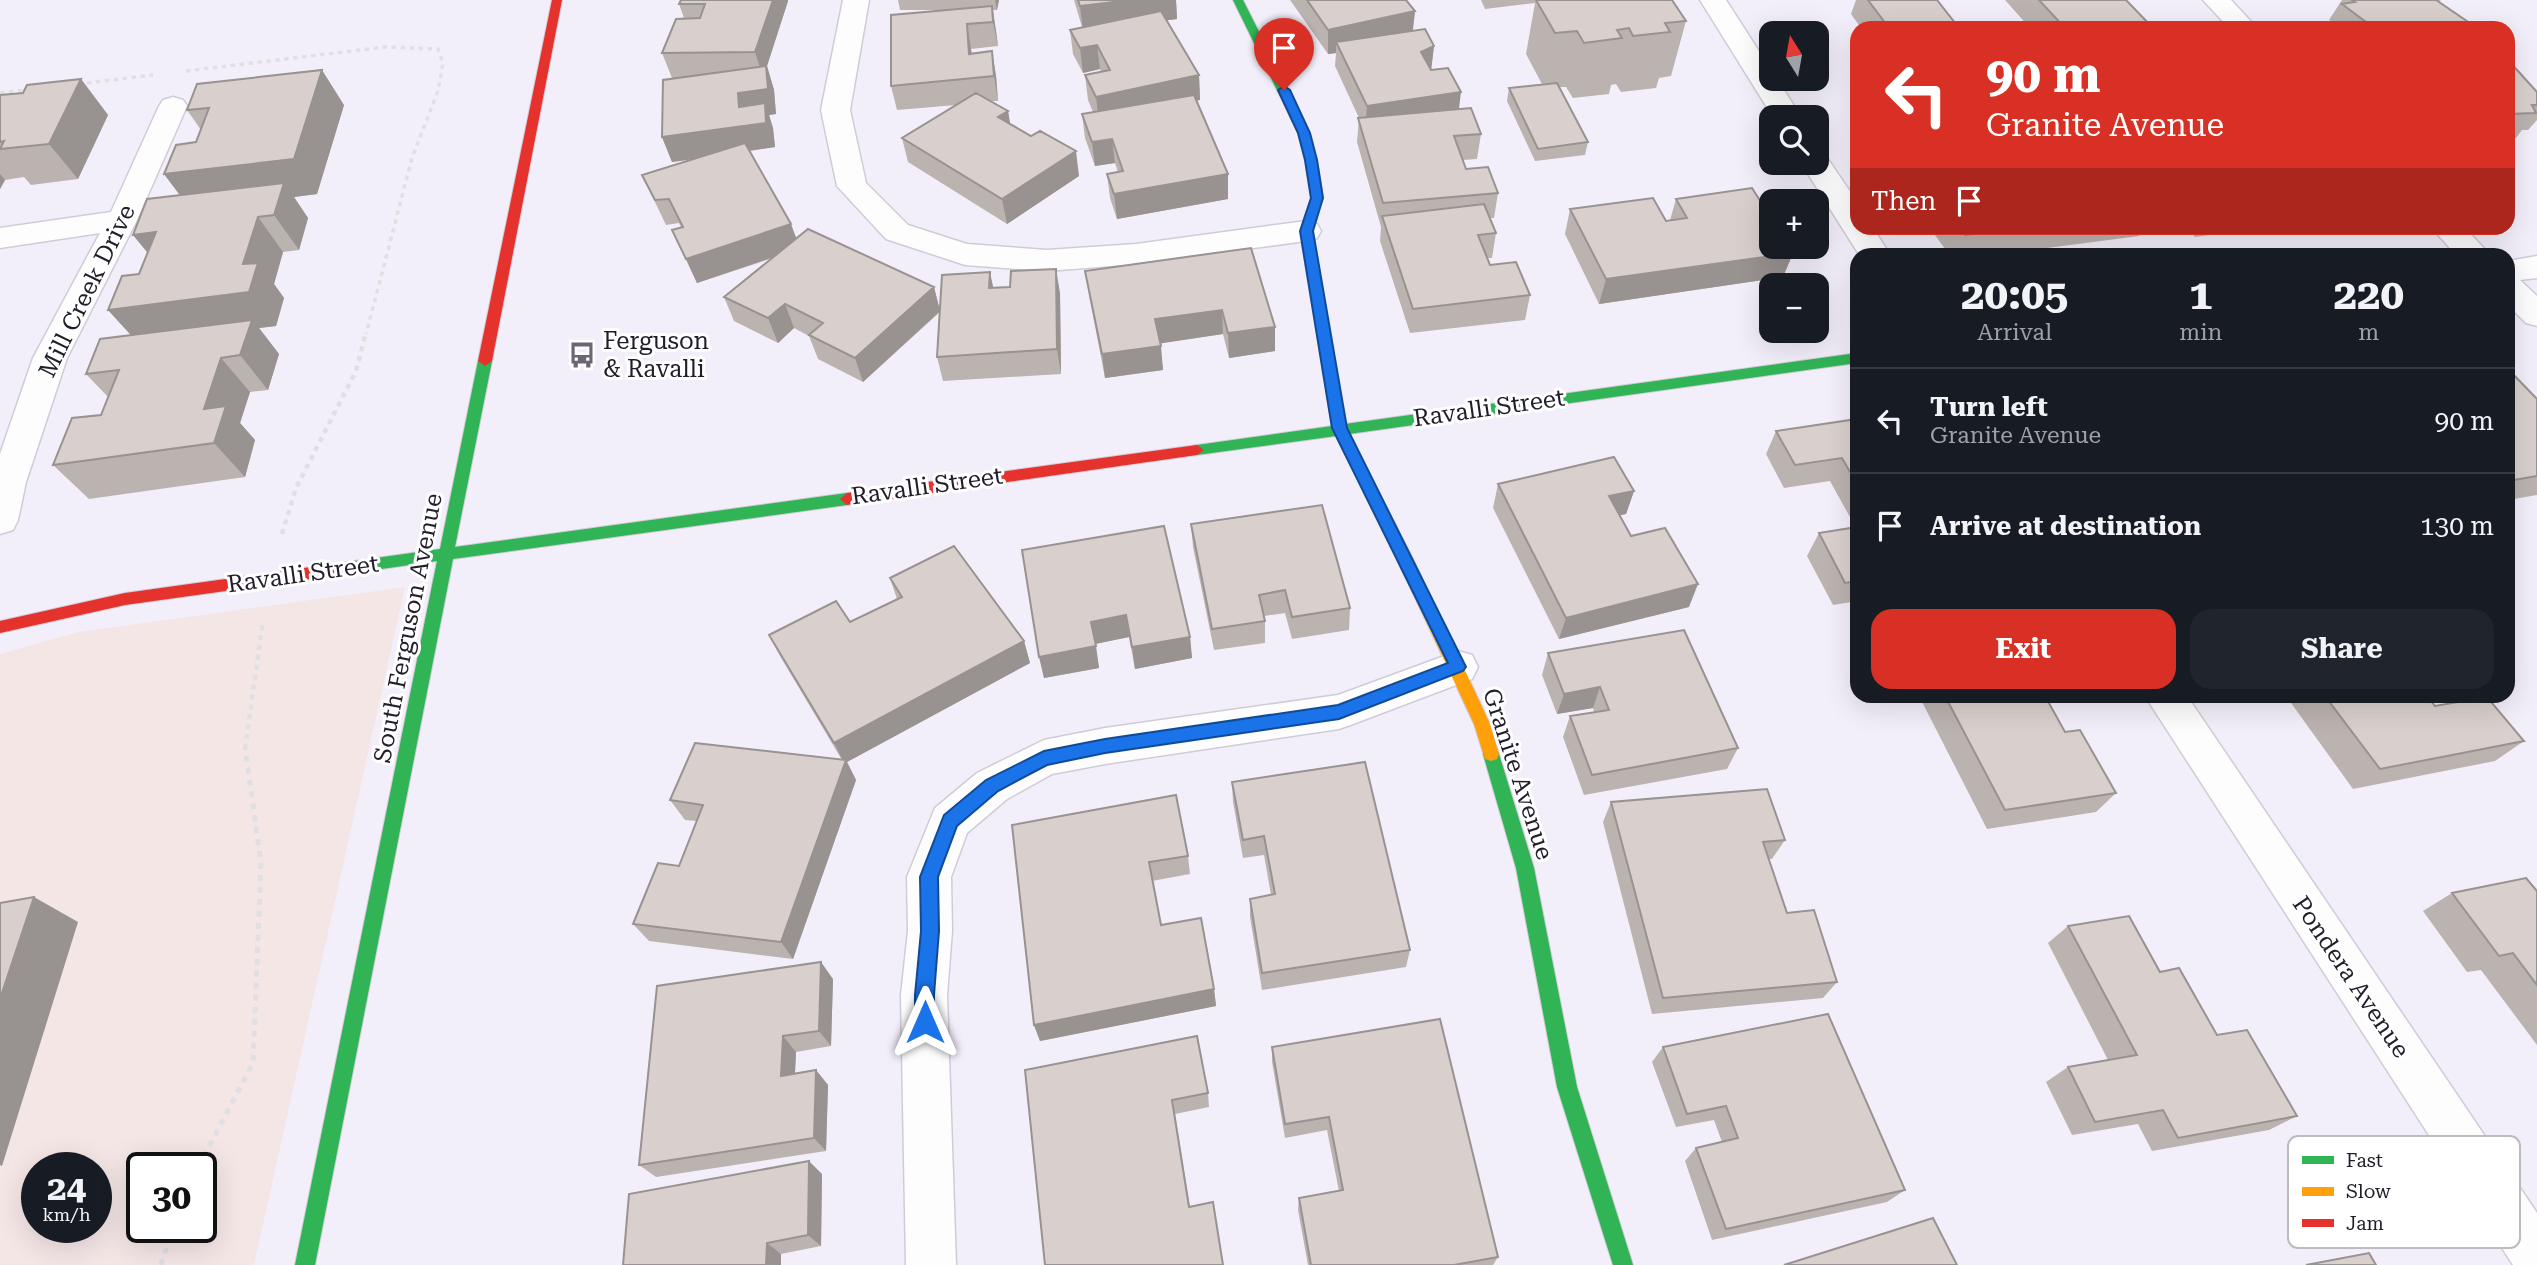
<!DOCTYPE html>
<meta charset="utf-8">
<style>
:root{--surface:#171b24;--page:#20242c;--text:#f1f3f6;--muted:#9ea1a6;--line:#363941;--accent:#d93025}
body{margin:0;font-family:"Roboto Serif",serif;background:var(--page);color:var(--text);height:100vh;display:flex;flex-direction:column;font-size:26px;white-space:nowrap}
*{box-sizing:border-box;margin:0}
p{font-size:23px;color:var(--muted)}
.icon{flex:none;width:38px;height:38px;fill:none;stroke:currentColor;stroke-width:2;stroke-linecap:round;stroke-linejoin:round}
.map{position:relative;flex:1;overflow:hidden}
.sheet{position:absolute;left:1850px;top:248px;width:665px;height:455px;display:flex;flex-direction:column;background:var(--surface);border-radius:21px;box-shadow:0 7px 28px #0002}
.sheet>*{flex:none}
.top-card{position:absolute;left:1850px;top:21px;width:665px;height:214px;border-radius:21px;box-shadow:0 7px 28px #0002;background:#d93025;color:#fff;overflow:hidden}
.needle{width:46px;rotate:349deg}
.buttons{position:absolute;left:1759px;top:21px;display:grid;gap:14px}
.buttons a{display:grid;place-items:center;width:70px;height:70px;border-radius:14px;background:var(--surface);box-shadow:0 7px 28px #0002;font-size:35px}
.speed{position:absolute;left:21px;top:1152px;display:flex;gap:14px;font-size:35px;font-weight:700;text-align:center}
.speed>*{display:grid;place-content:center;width:91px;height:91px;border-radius:50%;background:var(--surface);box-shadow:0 7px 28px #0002;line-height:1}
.speed small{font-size:18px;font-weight:400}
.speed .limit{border:4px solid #111;border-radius:10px;background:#fff;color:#111}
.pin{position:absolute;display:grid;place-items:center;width:60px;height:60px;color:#fff;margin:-72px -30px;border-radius:50% 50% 50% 0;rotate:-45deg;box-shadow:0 0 7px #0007}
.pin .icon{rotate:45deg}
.me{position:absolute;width:77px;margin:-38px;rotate:0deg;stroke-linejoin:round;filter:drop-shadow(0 0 5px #0008)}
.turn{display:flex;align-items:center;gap:24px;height:147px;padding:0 21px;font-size:32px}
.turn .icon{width:91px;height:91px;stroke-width:2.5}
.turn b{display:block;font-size:49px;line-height:60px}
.then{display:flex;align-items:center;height:66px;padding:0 21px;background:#0003;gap:14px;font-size:26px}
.eta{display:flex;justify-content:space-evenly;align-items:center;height:119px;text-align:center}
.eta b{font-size:42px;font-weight:700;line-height:49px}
.primary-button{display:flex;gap:14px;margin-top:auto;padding:14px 21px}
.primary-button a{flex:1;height:80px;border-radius:21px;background:var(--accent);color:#fff;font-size:28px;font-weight:700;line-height:80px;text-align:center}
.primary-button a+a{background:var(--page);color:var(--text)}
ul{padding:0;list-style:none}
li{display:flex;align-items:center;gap:21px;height:105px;padding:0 21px;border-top:2px solid var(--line)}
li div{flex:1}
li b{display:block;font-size:26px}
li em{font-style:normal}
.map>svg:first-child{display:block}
.commercial{fill:#f5e6e6;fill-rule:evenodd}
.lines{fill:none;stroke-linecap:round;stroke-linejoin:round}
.street-casing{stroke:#d0ccd7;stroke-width:3}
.fast-casing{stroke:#d0ccd7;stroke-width:2}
.slow-casing{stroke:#d0ccd7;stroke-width:2}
.jam-casing{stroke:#d0ccd7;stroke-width:2}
.path-far2{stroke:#e0dfe2;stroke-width:3.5;stroke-dasharray:4.5 4.5;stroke-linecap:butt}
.path-far1{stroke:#e0dfe2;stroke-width:4.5;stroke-dasharray:5 5;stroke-linecap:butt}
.path{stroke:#e0dfe2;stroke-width:5;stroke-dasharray:6 6;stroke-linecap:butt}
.street{fill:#fdfdfe;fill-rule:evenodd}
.fast{fill:#30b455;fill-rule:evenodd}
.slow{fill:#ff9f0a;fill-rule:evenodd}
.jam{fill:#e5322d;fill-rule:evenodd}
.wall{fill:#bbb3b0}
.shaded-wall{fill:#989290}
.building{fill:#d9d0cd;stroke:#989290;stroke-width:2}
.route{fill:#1a73e8;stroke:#114b97;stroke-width:2}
.labels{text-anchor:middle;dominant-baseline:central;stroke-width:6;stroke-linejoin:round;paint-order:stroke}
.street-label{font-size:24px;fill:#221d2a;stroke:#fff}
.poi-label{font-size:24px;fill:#221d2a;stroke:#fff;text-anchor:start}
.key{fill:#fff;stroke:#bdbbbf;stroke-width:2}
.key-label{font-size:19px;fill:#221d2a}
</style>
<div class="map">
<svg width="2537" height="1265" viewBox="0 0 2537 1265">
<rect width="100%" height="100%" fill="#f3effa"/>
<!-- commercial -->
<path class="commercial" d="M405,587L254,1265H0V654L78,632ZM37,1167H96V1227H37ZM142,1167H201V1227H142Z"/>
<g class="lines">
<!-- street casing -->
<g class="street-casing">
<path id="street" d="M843,0H869L850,110L866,183L908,225L967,244L1047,250L1136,244L1306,221L1317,224L1321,231L1317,238L1306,241L1136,264L1047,271L965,265L886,239L837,186L821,110Z
M1700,0H1726L1771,70V79H1777L1801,117H1773Z
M2203,0H2231L2257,28H2229Z
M173,97L183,100L187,106L137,220L67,358L26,482L18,520L13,530L0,534V454L33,358L100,233L0,248V228L111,212L159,106L163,100Z
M1816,154L1826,156L1857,202V228H1873L1891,256H1860L1801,163H1816Z
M2432,228H2465L2491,256H2457Z
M2537,256V278L2520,280L2537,296V326L2526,323L2508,305V261Z
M1458,651L1472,655L1478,667L1472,679L1353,724L1339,729L1105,764L1052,774L1007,799L967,833L951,877L952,931L947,995L956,1265H906L901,995L908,931L907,877L935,808L977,773L1044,740L1105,728L1338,695Z
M2145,696H2187L2537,1213V1265H2513Z"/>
</g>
<!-- fast casing -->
<g class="fast-casing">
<path id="fast" d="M1233,0H1243L1310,133L1317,160L1323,198L1312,231L1345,424L1857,353V363L1349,434L1413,559L1405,565L1400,563L1336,436L1197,455L1192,454L1190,450L1192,446L1197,445L1332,426L1300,231L1311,198L1305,160L1298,133Z
M485,356L492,361L455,547L847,493L854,499L847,505L453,559L315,1265H295L437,561L347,574L339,568L347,562L440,549L478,361Z
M1491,747L1497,749L1499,754L1534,868L1577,1087L1633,1265H1613L1557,1087L1516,868L1483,754L1485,749Z"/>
</g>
<!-- slow casing -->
<g class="slow-casing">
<path id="slow" d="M1405,553L1413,559L1490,724L1499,754L1497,759L1491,761L1485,759L1474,724L1397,559Z"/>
</g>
<!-- jam casing -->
<g class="jam-casing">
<path id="jam" d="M552,0H562L492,361L485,366L478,361Z
M1197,445L1204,450L1197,455L847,505L840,499L847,493Z
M347,562L355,568L347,574L125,605L0,633V621L125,593Z"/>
</g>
<!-- path-far2 -->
<path class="path-far2" d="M186,71L385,47L438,49L443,63L438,91L412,158L366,334
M78,84L153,75
M0,93L28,90"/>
<!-- path-far1 -->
<path class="path-far1" d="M282,534L296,488L356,371L366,332
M245,749L263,621"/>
<!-- path -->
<path class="path" d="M198,1167L253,1063L261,863L245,747
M161,1265L173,1227"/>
<!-- street -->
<use href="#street" class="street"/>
<!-- fast -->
<use href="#fast" class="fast"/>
<!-- slow -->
<use href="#slow" class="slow"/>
<!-- jam -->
<use href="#jam" class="jam"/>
</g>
<!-- wall -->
<path class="wall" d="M898,0H999L997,10H993L998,46L971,49L972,53L992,51L996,76L998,101H992L1008,111L1010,124L1079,176L1007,224L908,162L902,138L956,105L897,110L891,86L945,10H900Z
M1074,0H1176L1177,19L1167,20L1199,75L1200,100H1197L1228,174V199L1117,219L1110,198L1107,174L1118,172L1115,163L1095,166L1085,138L1082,114L1093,112L1088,100L1085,75L1101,72L1100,69L1083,73L1073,54L1070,30L1082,27Z
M1290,0H1406L1415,11L1413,31L1434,46L1431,70L1459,109L1481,134L1477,159L1463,160L1466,169L1498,193L1494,218H1490L1496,233L1492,258H1487L1490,265L1530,295L1525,320L1410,333L1380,241L1381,227L1357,142L1359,118L1335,66L1336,53L1328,54Z
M1481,0H1672L1686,21L1671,76L1659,78L1656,88L1621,92L1616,84L1611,85L1609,94L1573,98L1566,87H1559L1588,142L1585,155L1535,161L1507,101L1509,88L1542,84L1526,54L1535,3L1485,9Z
M1856,0H1937L1959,28H1861L1851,14Z
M2005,0H2126L2153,28H2030Z
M2342,0H2441L2439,2L2477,28H2326L2331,21L2329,20Z
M788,1L767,66L774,90L776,114L769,115L773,128L775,147L750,151L796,238L934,287L940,311L993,288L1060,293L1061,374L943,381L937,357L940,312L863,382L818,359L809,336L794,328L778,343L734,321L724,297L773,258L697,283L672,230L681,227L679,223L666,225L642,175L696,159L672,162L662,137L677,78H672L662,53L684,18L679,4Z
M2508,60L2537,92V120L2528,130H2522L2516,138H2508Z
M81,79L108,115L78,179L31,185L24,177L5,180L0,189V95L23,93Z
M197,84L344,105L317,194L294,197L308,218L299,250L283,252L274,284L284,298L276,326L259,328L279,354L268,390L250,392L240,423L255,440L245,477L89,499L53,465L101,415L108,397L86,374L131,335L108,310L139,274L148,253L133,235L180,195L164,174L196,142L201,130L187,110Z
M1676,199L1793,253L1783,277L1599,304L1565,234L1570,209L1666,221L1670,220Z
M1930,228H2145L2139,236L1985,256H1950Z
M2187,228H2260L2195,237Z
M1085,271L1275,327V351L1229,358L1223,334L1160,343L1163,370L1105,378L1089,295Z
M2508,369L2537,399V495L2508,500Z
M1857,419V601L1833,605L1807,556L1819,533L1856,528L1830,481L1784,488L1766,454L1776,431Z
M1498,484L1634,491L1626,514L1620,515L1631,536L1689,607L1559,639L1493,508Z
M1191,524L1350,608L1349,630L1292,639L1285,613L1264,616L1265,621V643L1214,650L1193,547Z
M1022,550L1190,637L1192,658L1135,669L1129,637L1095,644L1099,668L1044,678Z
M890,578L1024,641L1030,663L847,762L856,780L793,959L649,941L633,924L679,866L697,821L685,820L670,800L842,760L780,656L769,635L850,622L897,599Z
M1548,653L1738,748L1727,769L1584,795L1563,737L1570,716L1594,712L1593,708L1557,714L1542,675Z
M1919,696H2045L2065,732L2116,793L2096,812L1987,829Z
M2286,696H2427L2435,706L2524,741L2495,761L2353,789Z
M1232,782L1410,950L1406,967L1262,990L1250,917V899L1271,895L1264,855L1243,858L1233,802Z
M1611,802L1785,840L1772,859H1769L1787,913L1837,982L1823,998L1652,1014L1603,822Z
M1012,825L1188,856L1190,874L1152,881L1161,925L1214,989L1216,1006L1040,1041L1034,1025Z
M2537,891V1045L2481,970L2467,972L2423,911L2452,893Z
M2068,926L2160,972L2217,1035L2297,1116L2269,1130L2152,1151L2138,1124L2072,1135L2046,1082L2068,1067L2108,1060L2048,943Z
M833,979L831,1046L796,1052L795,1074L816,1070L828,1085L826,1151L656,1177L639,1165Z
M1272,1047L1498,1257L1493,1265H1308L1298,1210L1299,1198L1339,1191L1327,1130L1285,1138L1272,1062Z
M1663,1047L1905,1190L1887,1202L1712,1240L1685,1161L1696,1148L1722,1142L1714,1120L1676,1127L1652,1062Z
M1025,1070L1208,1093L1209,1107L1175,1114L1190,1207Z
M822,1174L821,1246L781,1254L629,1194Z"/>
<!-- shaded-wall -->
<path class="shaded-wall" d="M773,0H788V1L767,66L774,90L776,114L769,115L773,128L775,147L672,162L662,137L739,107L738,93L763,77L755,52Z
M995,0H999L997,10Z
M1131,0H1176L1177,19L1083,31L1080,6Z
M992,6L996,31L998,46L993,22Z
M1415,11L1412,35L1336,42V53L1328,54V30Z
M967,24L971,49L973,78L969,54Z
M1097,45L1100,69L1083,73L1080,48Z
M1434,46L1431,71L1421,52Z
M992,51L996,76L998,101L994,76Z
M322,70L344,105L317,194L294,197L308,218L299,250L274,215L191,210L164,174Z
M1199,75L1200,100L1099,122L1096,97Z
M81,79L108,115L78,179L49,144Z
M1461,92L1458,117L1365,131L1367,106Z
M1008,111L1012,135L998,117Z
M1112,139L1115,163L1095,166L1092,142Z
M1076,151L1079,176L1007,224L1002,199Z
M0,174L5,180L0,189Z
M1228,174V199L1117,219L1114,194Z
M258,217L283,252L274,284L284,298L276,326L259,328L279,354L268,390L240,355L139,344L108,310L243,264Z
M791,224L800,248L697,283L686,259Z
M156,232L162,270L133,235Z
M1793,253L1783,277L1599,304L1606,279Z
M1056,269L1060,293L1061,374L1057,349Z
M990,272L995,296L989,288Z
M934,287L940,311L863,382L855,358Z
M785,304L794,328L778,343L768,318Z
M1222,310L1223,334L1157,344L1155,319Z
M1275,327V351L1229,358L1228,333Z
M1161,346L1163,370L1105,378L1102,354Z
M221,358L250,392L240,423L255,440L245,477L214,443L204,409Z
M1634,491L1626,514L1602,519L1609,496Z
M1698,584L1689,607L1559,639L1566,618Z
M1126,615L1129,637L1095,644L1091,622Z
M1190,637L1192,658L1135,669L1132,647Z
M1024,641L1030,663L847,762L856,780L793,959L781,942L844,763L834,743Z
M1096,646L1099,668L1044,678L1039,657Z
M1600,687L1593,708L1557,714L1564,694Z
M34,897L78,922L2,1166L0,1165V999Z
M821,962L833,979L831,1046L819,1031Z
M1214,989L1216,1006L1040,1041L1034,1025Z
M783,1036L796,1052L794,1090L781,1076Z
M816,1070L828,1085L826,1151L814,1138Z
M809,1161L822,1174L821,1246L808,1235Z
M767,1243L781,1254V1265H766Z"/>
<!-- building -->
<path class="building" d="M681,0H773L755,52L662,53L676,19L700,18L705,4H679Z
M1078,0H1131L1080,6Z
M1307,0H1406L1415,11L1328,30Z
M1536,0H1672L1686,21L1665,23L1670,32L1633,36L1629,28L1617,30L1622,38L1584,43L1577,31L1555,33Z
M1868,0H1937L1959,28H1889Z
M2039,0H2126L2153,28H2065Z
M2352,0H2436L2477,28H2374L2342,4L2355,2Z
M992,6L993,22L967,24L969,54L992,51L994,76L891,86V15Z
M1161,11L1199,75L1096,97L1085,75L1110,70L1097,45L1080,48L1070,30Z
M1425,29L1434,46L1421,52L1431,70L1448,68L1461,92L1367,106L1336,42Z
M2508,60L2537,92V105H2532L2536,113L2508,114Z
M766,66L768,89L738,93L739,107L765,103L766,123L662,137L663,80Z
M322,70L294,159L164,174L176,145L196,142L209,108L187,110L197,84Z
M81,79L49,144L0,149L4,141L0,142V95L23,93L27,85Z
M1557,83L1588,142L1538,149L1509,88Z
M976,93L1008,111L998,117L1031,136L1040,131L1076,151L1002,199L902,138Z
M1194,95L1228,174L1114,194L1107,174L1123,171L1112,139L1092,142L1082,114Z
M1471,108L1481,134L1454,136L1466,169L1488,167L1498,193L1383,203L1358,118Z
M745,143L791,224L686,259L672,230L683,227L669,199L655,200L642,175Z
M284,183L274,215L258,217L243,264L258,263L249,292L108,310L122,276L139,274L156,232L133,235L147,199Z
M1752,188L1771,218V247H1789L1793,253L1606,279L1570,209L1653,198L1666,221L1687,218L1676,199Z
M1484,204L1496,233L1478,235L1490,265L1516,262L1530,295L1413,309L1382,216Z
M1959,228H2026L1965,235Z
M808,229L934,287L855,358L809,335L823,323L785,304L768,318L724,297Z
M1251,248L1275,327L1228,333L1222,310L1155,319L1161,346L1102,354L1085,271Z
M1056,269L1057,349L937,357L942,275L990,272L989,288L1010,287L1011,271Z
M252,320L240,355L221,358L204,409L226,406L214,443L53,465L72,418L101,415L119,370L86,374L100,339Z
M2508,369L2537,399V476L2508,481Z
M1857,419V484L1842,458L1795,465L1776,431Z
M1614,457L1634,491L1609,496L1631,536L1665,528L1698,584L1566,618L1498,484Z
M1322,505L1350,608L1292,617L1285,590L1259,595L1265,621L1212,629L1191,524Z
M1164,526L1190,637L1132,647L1126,615L1091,622L1096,646L1039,657L1022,550Z
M1857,527V581L1845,583L1819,533Z
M954,546L1024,641L834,743L769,635L836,601L850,622L902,597L890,578Z
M1684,630L1738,748L1592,775L1570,716L1609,710L1600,687L1564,694L1548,653Z
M1945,696H2045L2065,732L2080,730L2116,793L2005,810Z
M2325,696H2427L2435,706L2487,697L2524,741L2380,769Z
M695,743L846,760L781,942L633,924L658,863L679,866L703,805L670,800Z
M1365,762L1410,950L1262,973L1250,899L1275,894L1264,836L1243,840L1232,782Z
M1767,789L1785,840L1763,842L1787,913L1814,910L1837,982L1663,998L1611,802Z
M1176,795L1188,856L1149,862L1161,925L1201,918L1214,989L1034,1025L1012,825Z
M2526,878L2537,891V985L2513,953L2499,956L2452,893Z
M34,897L0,999V903Z
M2129,916L2160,972L2179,968L2217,1035L2247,1030L2297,1116L2178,1138L2163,1110L2095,1122L2068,1067L2137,1055L2068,926Z
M821,962L819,1031L783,1036L781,1076L816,1070L814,1138L639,1165L657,986Z
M1828,1014L1905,1190L1726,1229L1696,1148L1738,1138L1726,1106L1687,1114L1663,1047Z
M1440,1019L1498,1257L1454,1265H1311L1299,1198L1343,1190L1329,1117L1285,1124L1272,1047Z
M1197,1036L1208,1093L1172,1100L1189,1207L1213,1202L1223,1265H1045L1025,1070Z
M809,1161L808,1235L767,1243L766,1265H623L629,1194Z
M1933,1218L1957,1265H1784Z
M2369,1253L2376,1265H2306Z"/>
<!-- route -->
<path class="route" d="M1284,86L1290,90L1310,133L1317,160L1323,198L1313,231L1347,428L1466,667L1463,671L1339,719L1105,753L1047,765L998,791L957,826L938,877L939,931L934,995V1022L932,1029L925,1032L918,1029L915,1022V995L921,931L920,877L944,815L986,780L1044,751L1105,739L1338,705L1448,663L1332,428L1300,231L1311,198L1305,160L1298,133L1278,90Z"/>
<!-- icons -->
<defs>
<g id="bus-bare" transform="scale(2.1)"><path d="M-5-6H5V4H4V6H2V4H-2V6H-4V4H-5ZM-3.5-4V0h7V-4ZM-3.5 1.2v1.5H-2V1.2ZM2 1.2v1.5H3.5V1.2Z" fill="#6b6673" stroke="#fff" stroke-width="2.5" paint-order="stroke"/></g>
</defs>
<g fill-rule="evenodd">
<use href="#bus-bare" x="582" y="355"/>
</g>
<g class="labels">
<!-- street labels -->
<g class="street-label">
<text transform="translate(87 291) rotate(-64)">Mill Creek Drive</text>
<text transform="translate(1489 408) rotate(-8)">Ravalli Street</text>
<text transform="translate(927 486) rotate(-8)">Ravalli Street</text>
<text transform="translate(303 574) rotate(-8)">Ravalli Street</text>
<text transform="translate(408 628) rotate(-79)">South Ferguson Avenue</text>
<text transform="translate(1518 774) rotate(72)">Granite Avenue</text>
<text transform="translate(2351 977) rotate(56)">Pondera Avenue</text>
</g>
<!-- poi labels -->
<g class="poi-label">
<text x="603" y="341">Ferguson<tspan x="603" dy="28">&amp; Ravalli</tspan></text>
</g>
</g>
<!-- legend -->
<rect x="2288" y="1136" width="232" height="112" rx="10" class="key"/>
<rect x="2302" y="1156" width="32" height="8" fill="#30b455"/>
<rect x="2302" y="1187" width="32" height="9" fill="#ff9f0a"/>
<rect x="2302" y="1219" width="32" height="8" fill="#e5322d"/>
<g class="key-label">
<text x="2346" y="1167">Fast</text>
<text x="2346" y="1198">Slow</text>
<text x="2346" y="1230">Jam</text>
</g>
</svg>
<div class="buttons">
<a><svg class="needle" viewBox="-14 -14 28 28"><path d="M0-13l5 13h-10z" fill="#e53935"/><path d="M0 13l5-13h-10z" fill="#9ea1a6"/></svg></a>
<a><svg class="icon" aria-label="search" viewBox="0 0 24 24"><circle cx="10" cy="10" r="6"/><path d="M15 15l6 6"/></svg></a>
<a>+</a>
<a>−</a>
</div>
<div class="speed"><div>24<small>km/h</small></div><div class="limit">30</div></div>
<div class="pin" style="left:1284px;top:90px;background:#d93025"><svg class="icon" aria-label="arrive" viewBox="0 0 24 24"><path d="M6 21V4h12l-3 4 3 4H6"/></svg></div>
<svg class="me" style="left:925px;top:1022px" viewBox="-20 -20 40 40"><path d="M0-17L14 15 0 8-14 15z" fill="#1a73e8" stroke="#fff" stroke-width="4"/></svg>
<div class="top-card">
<div class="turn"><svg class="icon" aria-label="left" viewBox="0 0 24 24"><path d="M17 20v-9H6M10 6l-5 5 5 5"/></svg><div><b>90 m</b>Granite Avenue</div></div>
<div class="then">Then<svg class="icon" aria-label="arrive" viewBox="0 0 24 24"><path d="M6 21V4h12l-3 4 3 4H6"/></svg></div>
</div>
<section class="sheet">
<div class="eta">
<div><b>20:05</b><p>Arrival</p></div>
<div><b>1</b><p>min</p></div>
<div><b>220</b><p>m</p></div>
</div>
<ul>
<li><svg class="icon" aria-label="left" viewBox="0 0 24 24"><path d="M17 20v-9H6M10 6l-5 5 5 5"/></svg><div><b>Turn left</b><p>Granite Avenue</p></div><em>90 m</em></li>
<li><svg class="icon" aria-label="arrive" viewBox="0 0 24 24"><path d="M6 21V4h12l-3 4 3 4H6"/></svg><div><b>Arrive at destination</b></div><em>130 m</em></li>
</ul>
<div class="primary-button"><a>Exit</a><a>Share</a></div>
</section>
</div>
